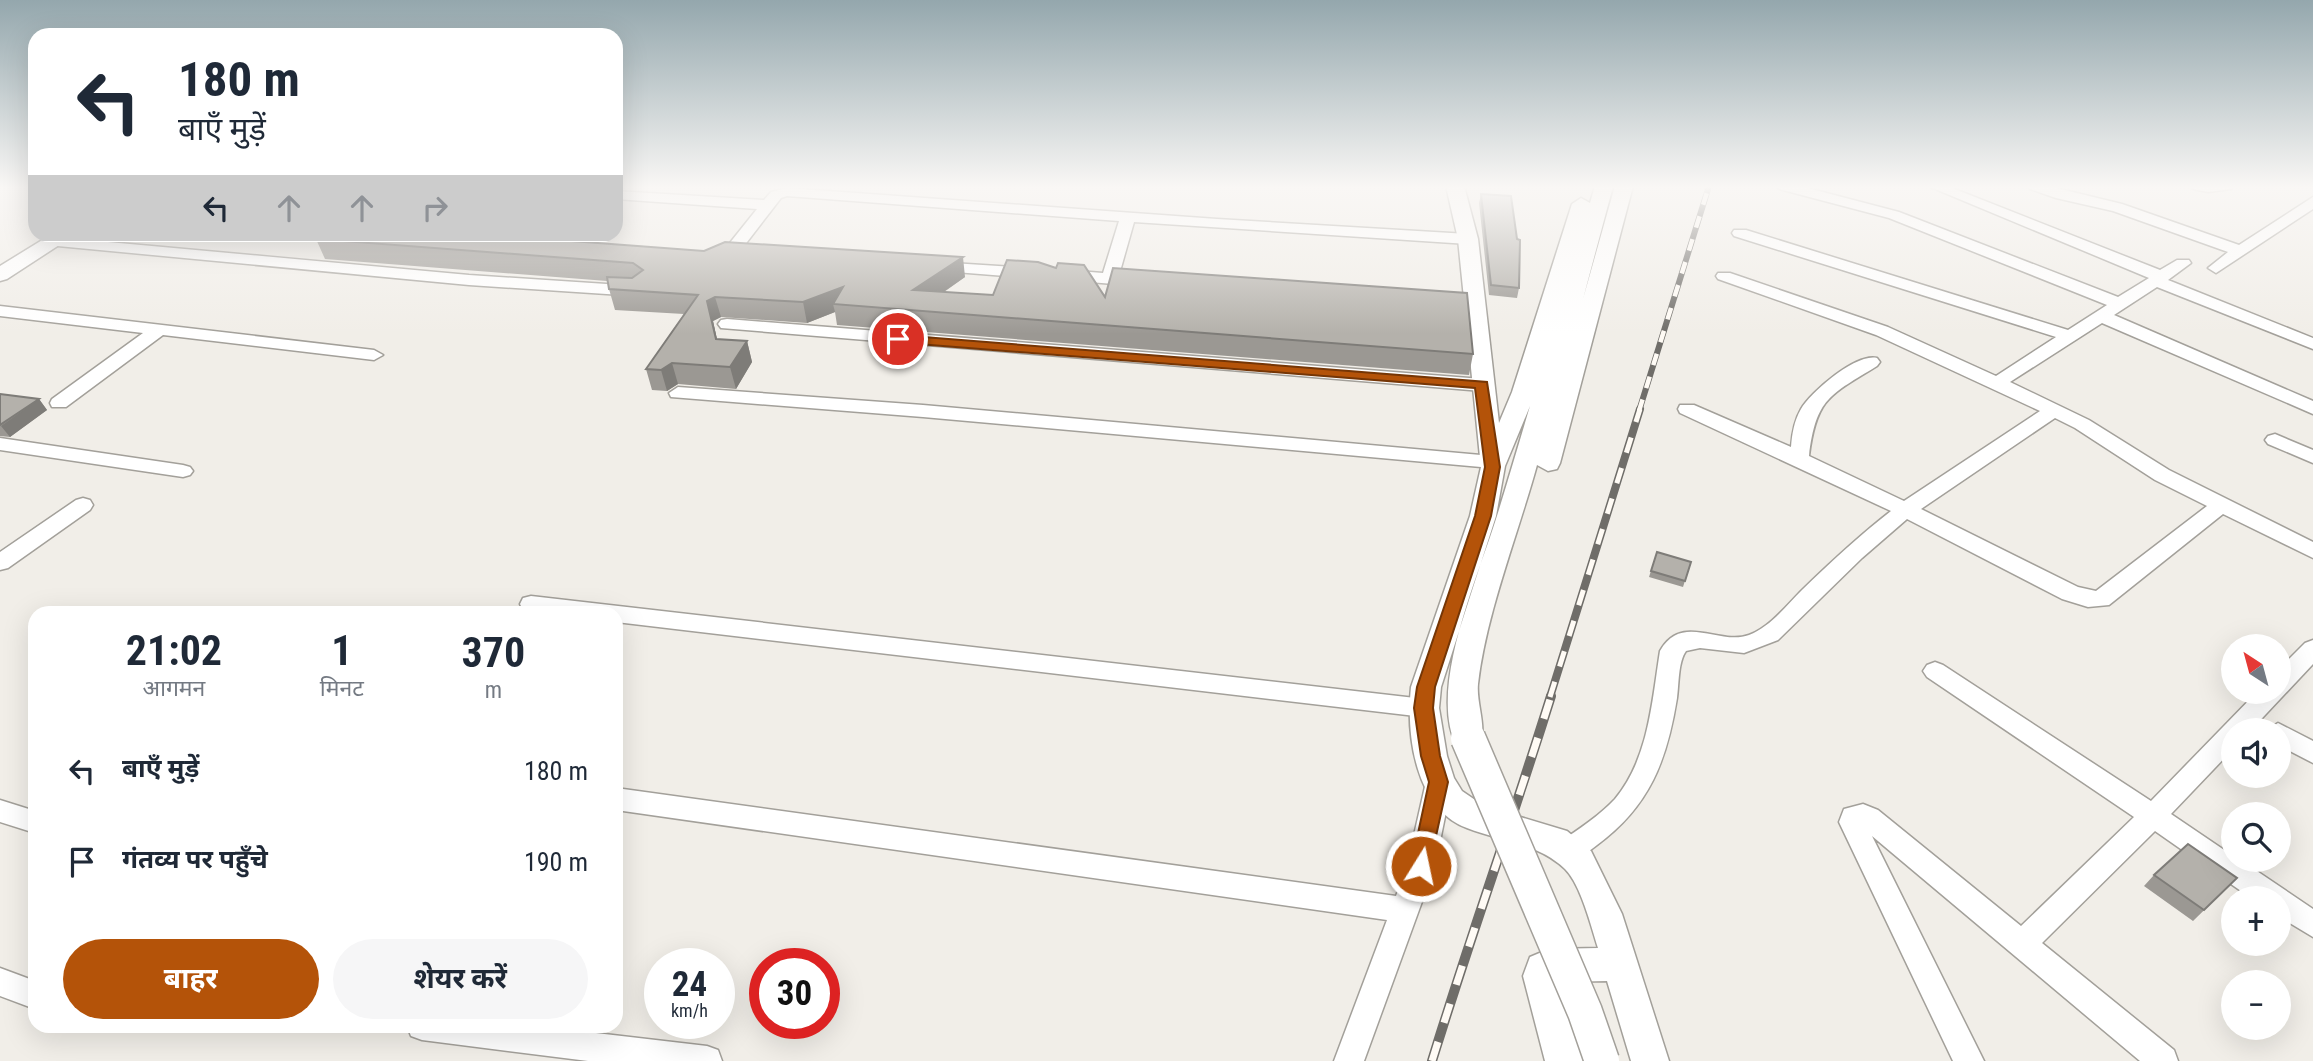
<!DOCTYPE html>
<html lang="hi">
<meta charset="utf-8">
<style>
:root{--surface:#fff;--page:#f6f6f7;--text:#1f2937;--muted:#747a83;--accent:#b45309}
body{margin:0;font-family:"Roboto Condensed","Noto Sans Devanagari",sans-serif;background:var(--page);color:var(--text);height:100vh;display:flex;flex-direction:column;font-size:26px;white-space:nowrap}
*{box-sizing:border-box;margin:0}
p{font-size:23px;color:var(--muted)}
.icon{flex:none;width:38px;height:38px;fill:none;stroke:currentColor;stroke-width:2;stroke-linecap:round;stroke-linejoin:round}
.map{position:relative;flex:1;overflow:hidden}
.panel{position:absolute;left:28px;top:606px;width:595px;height:427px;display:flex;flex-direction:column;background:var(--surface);border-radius:21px;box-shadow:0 7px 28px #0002}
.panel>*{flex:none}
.guide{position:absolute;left:28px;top:28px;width:595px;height:214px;border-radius:21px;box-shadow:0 7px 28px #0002;background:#fff;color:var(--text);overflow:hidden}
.needle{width:46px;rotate:324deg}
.controls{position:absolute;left:2221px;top:634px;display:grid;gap:14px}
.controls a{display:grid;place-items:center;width:70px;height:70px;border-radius:50%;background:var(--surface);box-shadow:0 7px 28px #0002;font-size:35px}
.speed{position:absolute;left:644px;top:948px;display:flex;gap:14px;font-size:35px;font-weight:700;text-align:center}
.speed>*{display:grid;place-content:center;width:91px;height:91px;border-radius:50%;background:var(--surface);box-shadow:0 7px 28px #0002;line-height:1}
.speed small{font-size:18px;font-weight:400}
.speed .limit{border:10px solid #d22;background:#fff;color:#111}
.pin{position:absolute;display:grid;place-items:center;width:60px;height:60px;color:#fff;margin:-30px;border:4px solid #fff;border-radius:50%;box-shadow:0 2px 7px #0007}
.me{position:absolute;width:77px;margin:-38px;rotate:10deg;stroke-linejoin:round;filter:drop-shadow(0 0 5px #0008)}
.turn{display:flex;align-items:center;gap:24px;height:147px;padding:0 35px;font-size:32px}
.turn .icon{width:91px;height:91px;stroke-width:2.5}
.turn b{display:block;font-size:49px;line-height:60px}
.lanes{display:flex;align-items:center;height:66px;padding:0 35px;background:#0003;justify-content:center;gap:35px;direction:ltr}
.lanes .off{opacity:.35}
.eta{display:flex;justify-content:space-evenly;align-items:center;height:119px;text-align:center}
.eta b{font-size:42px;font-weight:700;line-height:49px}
.cta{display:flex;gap:14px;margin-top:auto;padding:14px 35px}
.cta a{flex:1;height:80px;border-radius:42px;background:var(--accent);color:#fff;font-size:28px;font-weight:700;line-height:80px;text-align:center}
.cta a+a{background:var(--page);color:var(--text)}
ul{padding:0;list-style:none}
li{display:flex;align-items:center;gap:21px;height:91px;padding:0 35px}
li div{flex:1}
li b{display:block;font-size:26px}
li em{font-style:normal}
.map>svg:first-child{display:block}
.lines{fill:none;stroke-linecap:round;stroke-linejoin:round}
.minor-casing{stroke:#a3a09a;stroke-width:3}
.tertiary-casing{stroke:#a3a09a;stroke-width:3}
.minor{fill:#fff;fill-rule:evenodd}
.tertiary{fill:#fff;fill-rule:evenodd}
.rail-far2-casing{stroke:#6f6d69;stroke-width:6}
.rail-far1-casing{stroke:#6f6d69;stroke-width:8}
.rail-casing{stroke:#6f6d69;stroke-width:10}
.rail-far2{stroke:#fffbf5;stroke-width:4.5;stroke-dasharray:12;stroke-linecap:butt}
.rail-far1{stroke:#fffbf5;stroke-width:5;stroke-dasharray:16;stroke-linecap:butt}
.rail{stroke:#fffbf5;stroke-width:7;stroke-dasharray:20;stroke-linecap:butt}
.tertiary-bridge-casing{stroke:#a3a09a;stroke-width:37;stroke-linecap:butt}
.tertiary-bridge{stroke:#fff;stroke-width:34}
.wall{fill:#9b9893}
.shaded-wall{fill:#7e7c78}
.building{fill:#b4b1ab;stroke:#7e7c78;stroke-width:2}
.route{fill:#b45309;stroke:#753606;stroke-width:2}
</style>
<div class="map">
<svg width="2313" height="1061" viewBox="0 0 2313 1061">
<rect width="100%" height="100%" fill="#f1eee8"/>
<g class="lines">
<!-- minor casing -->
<g class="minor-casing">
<path id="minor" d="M1777,186H1800L1899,212L2118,297L2149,278L1928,186H1947L2160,270L2177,260H2189L2191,263L2168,280L2313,338V349L2157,287L2114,315L2313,401V414L2102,323L2010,382L2089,420L2169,470L2313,542V558L2223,514L2109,605L2088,607L2062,599L1907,519L1862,558L1778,640L1744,653L1700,648L1686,651C1678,662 1679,684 1677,698C1667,760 1650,806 1597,845C1585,854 1575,864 1560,858L1556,850L1560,842C1579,829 1599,816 1615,799C1649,758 1652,701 1660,651C1682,612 1719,646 1749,635C1770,627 1787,605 1802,590C1831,562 1860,535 1891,511L1680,413L1678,409L1680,405H1694L1791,447C1792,434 1794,421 1801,409C1811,392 1856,353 1877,358L1880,362L1877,366C1830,395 1816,398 1809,456L1904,501L2040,411L1876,335L1718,279L1716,276L1718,273H1730L1888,327L1996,376L2056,337L1734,236L1732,233L1734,230H1746L2068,330L2107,305L1889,218L1779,189ZM2055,418L2075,428L2155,480L2207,506L2096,591L2078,587L1921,509Z
M2028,186H2048L2122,204L2239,245L2313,197V209L2216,273L2208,268L2228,252L2113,211L2056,198L2030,189Z
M2191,186H2233L2231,189L2208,192L2193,189Z
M787,188L1217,219L1468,234L1476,239L1468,244L1134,222L1119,275L1144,277L1146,281L1138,286L1065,280L1057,275L1065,270L1103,273L1119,221L787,196L781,198L737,255L719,265L711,260L725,249L757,209L616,199V191L764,200L771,192Z
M53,237L469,275L637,286L645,291L637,296L469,285L47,245L45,242L47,239Z
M936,262L1029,268L1037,273L1029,278L930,270L928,267L930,264Z
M0,306L374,350L383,355L374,360L163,335L66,407H52L50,403L52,399L143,333L0,316Z
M727,319L1482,379L1491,385L1482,391L721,328L718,324L721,320Z
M678,387L923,405L1492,456L1499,458L1502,462L1499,466L1492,468L923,417L671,397L669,393Z
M2275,434L2313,450V463L2268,444L2265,440L2268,436Z
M0,438L183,465L190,467L193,471L190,475L183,477L0,450Z
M83,498L90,500L93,505L90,510L8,568L0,570V552L76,500Z
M531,596L1424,699L1433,701L1436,708L1433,715L1424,717L616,622V612H531L523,610L520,604L523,598Z
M2313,640V664L2251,730H2233V749L2171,814L2233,856V859H2239L2313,909V937L2278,916V898H2251L2155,831L2042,943L2174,1050L2178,1061H2140L1872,836L1984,1061H1953L1839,822L1844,809L1863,804L1878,810L2021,926L2134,817L1927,677L1923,671L1927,665L1935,662L1943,665L2151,801L2258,691H2278V670L2305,643Z
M2278,723L2313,741V763L2278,745V730H2267Z
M1439,772L1448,775L1452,782L1435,866L1364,1061H1334L1387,920L616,810V788L1396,896L1407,866L1426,782L1430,775Z
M0,800L35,811V833L0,822Z
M0,968L35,981V1009L0,996Z
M407,1026H536L707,1046L718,1050L722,1061H588L422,1040L411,1036Z"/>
</g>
<!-- tertiary casing -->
<g class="tertiary-casing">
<path id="tertiary" d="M1446,186H1464L1478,239L1499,423L1512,392L1572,204L1581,198L1590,203L1595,186H1613L1583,299L1615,186H1633L1560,463L1557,469L1548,471L1537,465C1518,534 1486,614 1478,684C1476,704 1488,729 1479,747L1468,750L1457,747C1427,690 1478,577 1496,519C1508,481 1519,443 1530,406L1505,466L1496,516L1441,687L1439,708L1447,756L1454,778L1462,791L1484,806L1567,831L1591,851L1622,914L1669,1061H1631L1607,981L1561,982L1583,1061H1545L1523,976L1530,957L1549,949L1598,948C1591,926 1581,885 1565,869C1538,843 1500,841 1467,828C1415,809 1406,734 1411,687L1470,516L1481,467L1458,239Z
M52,234H76L7,279L0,281V266Z"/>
</g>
<!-- minor -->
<use href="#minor" class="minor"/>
<!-- tertiary -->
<use href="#tertiary" class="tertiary"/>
<!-- rail-far2 casing -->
<g class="rail-far2-casing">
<path id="rail-far2" d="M1639,411L1709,186"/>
</g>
<!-- rail-far1 casing -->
<g class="rail-far1-casing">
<path id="rail-far1" d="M1550,697L1640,409"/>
</g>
<!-- rail casing -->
<g class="rail-casing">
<path id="rail" d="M1432,1061C1470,938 1513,818 1551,696"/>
</g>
<!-- rail-far2 -->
<use href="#rail-far2" class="rail-far2"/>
<!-- rail-far1 -->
<use href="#rail-far1" class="rail-far1"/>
<!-- rail -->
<use href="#rail" class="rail"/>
<!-- tertiary-bridge casing -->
<g class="tertiary-bridge-casing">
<path id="tertiary-bridge" d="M1468,738L1585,1012L1602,1061"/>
</g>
<!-- tertiary-bridge -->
<use href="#tertiary-bridge" class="tertiary-bridge"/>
</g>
<!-- wall -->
<path class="wall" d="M1481,194L1519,288L1517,298L1489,295L1479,203Z
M316,239L965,277L944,292L993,295L1105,297L1473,354L1469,375L837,325L835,312L807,323L721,317L713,321L717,339L747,341L752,362L736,389L678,384L667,391L652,390L646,369L684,314L615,310L609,289L607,281L325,259Z
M0,394L39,399L47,410L10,437L0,436Z
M1657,552L1691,562L1683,587L1649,577Z
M2154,875L2237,878L2193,921L2144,886Z"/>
<!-- shaded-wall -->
<path class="shaded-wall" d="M963,257L965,277L916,311L913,290Z
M843,287L833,304L835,312L807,323L803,302Z
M715,297L721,317L713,321L721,360L707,301Z
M747,341L752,362L736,389L730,367Z
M672,363L678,384L667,391L661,370Z
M39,399L47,410L10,437L1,426Z"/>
<!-- building -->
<path class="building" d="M1481,194L1511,196L1517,239L1520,240L1519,288L1491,285Z
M321,234H478L704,251L725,242L963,257L913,290L993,295L1007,260L1038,262L1056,268L1058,263L1084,265L1105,297L1113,268L1467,293L1473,354L833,304L843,287L803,302L715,297L707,301L716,339L747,341L730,367L672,363L661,370L646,369L698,295L609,289L607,277L632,278L643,270L633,263L316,239Z
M0,394L39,399L0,425Z
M1657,552L1691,562L1685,581L1651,571Z
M2188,844L2237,878L2204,910L2154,875Z"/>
<!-- sky -->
<linearGradient id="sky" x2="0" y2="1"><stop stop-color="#94a7ad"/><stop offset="0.56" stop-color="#f9f7f5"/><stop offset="1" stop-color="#f9f7f5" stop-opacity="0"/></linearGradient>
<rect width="2313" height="334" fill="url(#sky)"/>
<!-- route -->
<path class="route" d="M898,335L1487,382L1500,467L1491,516L1435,687L1433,708L1440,756L1448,782L1428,872L1421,874L1414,872L1411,866L1429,782L1421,756L1414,708L1417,687L1475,516L1485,467L1475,388L893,342L891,339Z"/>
</svg>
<div class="controls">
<a><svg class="needle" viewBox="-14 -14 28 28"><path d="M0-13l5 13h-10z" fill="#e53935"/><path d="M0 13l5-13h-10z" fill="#747a83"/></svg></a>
<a><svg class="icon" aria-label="sound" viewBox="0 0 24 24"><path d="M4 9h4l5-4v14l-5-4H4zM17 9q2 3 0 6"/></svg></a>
<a><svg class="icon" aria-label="search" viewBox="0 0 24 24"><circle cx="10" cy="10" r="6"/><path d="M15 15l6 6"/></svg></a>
<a>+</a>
<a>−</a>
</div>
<div class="speed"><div>24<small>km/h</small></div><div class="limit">30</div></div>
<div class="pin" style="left:898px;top:339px;background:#d93025"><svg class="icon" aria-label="arrive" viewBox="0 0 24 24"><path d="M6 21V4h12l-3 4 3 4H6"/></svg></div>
<svg class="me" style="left:1421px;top:866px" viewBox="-20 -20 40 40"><circle r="17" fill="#b45309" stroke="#fff" stroke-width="3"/><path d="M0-11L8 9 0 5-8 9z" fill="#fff"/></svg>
<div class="guide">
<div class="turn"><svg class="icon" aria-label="left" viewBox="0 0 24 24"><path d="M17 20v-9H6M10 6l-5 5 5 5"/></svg><div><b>180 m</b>बाएँ मुड़ें</div></div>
<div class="lanes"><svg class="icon" aria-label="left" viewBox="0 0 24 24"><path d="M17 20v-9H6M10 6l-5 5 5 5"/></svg><svg class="icon off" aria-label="ahead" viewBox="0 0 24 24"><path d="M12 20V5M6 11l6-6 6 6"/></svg><svg class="icon off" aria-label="ahead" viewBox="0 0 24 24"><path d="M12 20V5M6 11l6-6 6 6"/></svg><svg class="icon off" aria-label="right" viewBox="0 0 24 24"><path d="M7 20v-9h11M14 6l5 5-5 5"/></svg></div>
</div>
<section class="panel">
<div class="eta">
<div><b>21:02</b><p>आगमन</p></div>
<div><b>1</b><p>मिनट</p></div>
<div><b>370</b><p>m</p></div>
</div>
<ul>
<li><svg class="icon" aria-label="left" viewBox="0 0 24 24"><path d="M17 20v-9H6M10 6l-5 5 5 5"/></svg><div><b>बाएँ मुड़ें</b></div><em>180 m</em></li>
<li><svg class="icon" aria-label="arrive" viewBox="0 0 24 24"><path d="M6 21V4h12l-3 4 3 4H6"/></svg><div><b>गंतव्य पर पहुँचे</b></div><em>190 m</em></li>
</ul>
<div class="cta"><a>बाहर</a><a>शेयर करें</a></div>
</section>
</div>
